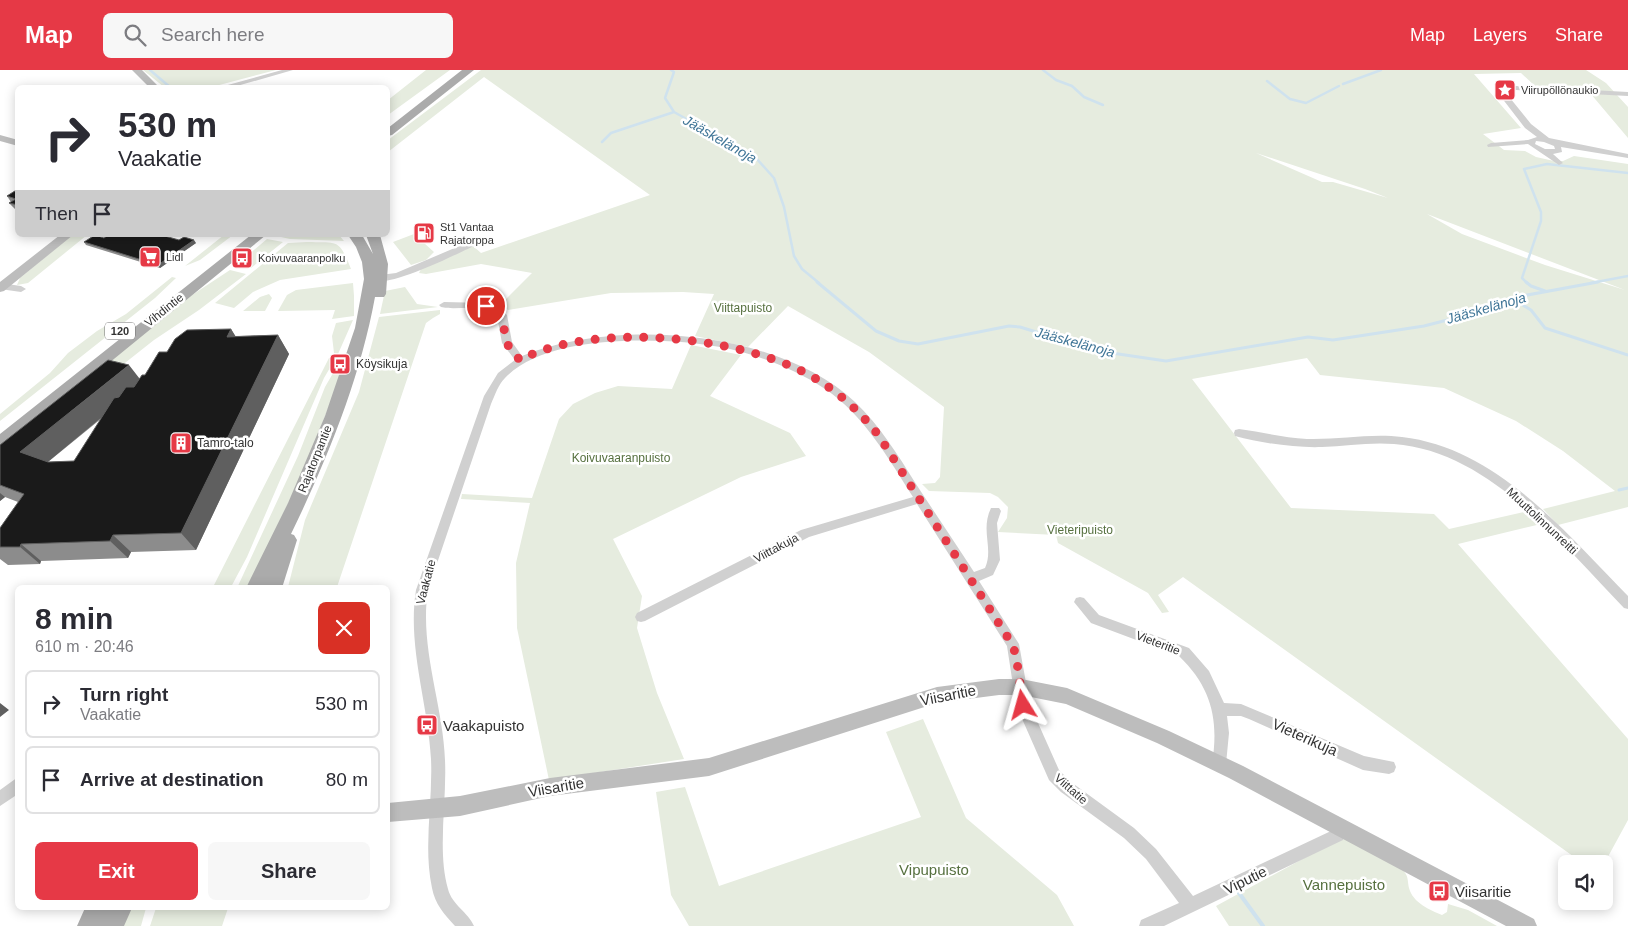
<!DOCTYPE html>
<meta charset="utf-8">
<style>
:root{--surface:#fff;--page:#f7f7f7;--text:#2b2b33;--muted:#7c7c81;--line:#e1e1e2;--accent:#e63946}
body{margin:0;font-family:Helvetica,sans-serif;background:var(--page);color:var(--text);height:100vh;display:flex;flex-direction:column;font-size:19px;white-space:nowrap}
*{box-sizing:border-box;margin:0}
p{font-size:16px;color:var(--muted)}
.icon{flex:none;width:28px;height:28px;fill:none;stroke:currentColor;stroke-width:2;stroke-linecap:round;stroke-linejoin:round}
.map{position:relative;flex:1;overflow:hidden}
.details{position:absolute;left:15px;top:515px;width:375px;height:325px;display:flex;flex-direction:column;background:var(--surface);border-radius:8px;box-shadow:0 2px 12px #0003}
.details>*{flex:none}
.banner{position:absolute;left:15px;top:15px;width:375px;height:152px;border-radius:8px;box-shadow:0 2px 12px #0003;background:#fff;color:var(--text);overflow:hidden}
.tools{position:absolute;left:1558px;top:785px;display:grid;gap:10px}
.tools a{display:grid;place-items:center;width:55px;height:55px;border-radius:8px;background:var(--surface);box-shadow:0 2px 12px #0003;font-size:25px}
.pin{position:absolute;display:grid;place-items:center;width:42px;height:42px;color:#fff;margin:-21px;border:2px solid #fff;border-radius:50%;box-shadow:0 1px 5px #0007}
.me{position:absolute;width:55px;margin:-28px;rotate:352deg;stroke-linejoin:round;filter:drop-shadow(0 0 4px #0008)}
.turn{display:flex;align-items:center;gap:18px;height:105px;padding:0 20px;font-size:22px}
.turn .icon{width:65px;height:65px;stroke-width:2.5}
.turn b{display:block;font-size:35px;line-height:42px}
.then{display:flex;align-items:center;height:48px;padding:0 20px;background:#0003;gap:10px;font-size:19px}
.round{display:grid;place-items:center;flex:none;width:52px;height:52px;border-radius:8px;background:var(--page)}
.summary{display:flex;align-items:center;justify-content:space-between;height:85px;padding:0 20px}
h1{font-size:30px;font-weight:600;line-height:38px}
.cta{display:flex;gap:10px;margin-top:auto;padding:10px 20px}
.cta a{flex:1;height:58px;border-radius:8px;background:var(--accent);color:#fff;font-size:20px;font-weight:600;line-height:58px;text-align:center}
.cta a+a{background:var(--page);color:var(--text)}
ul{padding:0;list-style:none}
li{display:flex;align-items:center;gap:15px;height:68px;margin:0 10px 8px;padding:0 10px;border:2px solid var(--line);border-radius:8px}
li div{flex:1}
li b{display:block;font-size:19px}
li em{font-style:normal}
header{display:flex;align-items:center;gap:30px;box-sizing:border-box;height:70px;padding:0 25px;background:var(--accent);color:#fff}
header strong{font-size:24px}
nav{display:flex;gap:28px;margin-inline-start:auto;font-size:18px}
.search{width:350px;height:45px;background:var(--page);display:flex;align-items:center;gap:12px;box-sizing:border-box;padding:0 18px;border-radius:8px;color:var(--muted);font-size:19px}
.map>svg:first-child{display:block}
.green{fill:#e6ecdf;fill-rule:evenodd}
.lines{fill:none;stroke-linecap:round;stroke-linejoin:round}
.stream-far2{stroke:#cfe2ee;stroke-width:2.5}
.stream-far1{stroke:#cfe2ee;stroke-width:3}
.stream{stroke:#cfe2ee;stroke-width:4}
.street{fill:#d0d0d0;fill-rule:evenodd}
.secondary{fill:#bdbdbd;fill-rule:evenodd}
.primary{fill:#ababab;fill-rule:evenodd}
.wall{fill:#8c8c8c;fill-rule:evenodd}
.shaded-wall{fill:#5f5f5f}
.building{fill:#1a1a1a;stroke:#5f5f5f}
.route{stroke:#e63946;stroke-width:9;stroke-dasharray:0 16.2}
.labels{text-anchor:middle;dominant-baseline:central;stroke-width:5;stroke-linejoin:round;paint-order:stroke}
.far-poi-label{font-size:11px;fill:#333;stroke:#fff;text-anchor:start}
.shield{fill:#fff;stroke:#707070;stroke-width:1}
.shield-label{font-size:11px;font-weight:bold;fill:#333}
.park-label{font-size:12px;fill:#56703f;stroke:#fff}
.street-label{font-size:12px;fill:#333;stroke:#fff}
.poi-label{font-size:12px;fill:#333;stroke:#fff;text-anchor:start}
.water-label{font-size:14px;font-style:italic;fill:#3f7597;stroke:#fff}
.near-street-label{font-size:15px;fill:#333;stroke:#fff}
.near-poi-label{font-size:15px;fill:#333;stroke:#fff;text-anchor:start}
.near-park-label{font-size:15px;fill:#56703f;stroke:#fff}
</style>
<header>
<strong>Map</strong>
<div class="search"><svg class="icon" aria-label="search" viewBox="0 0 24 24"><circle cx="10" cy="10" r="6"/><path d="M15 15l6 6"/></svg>Search here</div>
<nav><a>Map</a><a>Layers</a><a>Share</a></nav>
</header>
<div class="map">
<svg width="1628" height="856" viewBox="0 0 1628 856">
<rect width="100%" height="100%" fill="#fff"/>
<!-- green -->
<path class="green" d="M143,0H276L208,18L164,17Z
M426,0H450L388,45V30Z
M481,0H1586L1606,13L1628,37V68L1590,23L1581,18L1535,16L1521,3L1474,4L1521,58L1483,64L1504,80L1525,81L1536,87L1554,91H1563L1574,86L1628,94V437L1558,455L1543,439L1615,421L1563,381L1516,351L1444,318L1320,305L1307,288L1192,309L1291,438L1434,444L1449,459L1528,441L1541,454L1458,474L1628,669V750L1604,794H1584L1183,507L1158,525L1169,542L1162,543L1148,523L1058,473L1056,465L998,462L1007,448L1008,437L998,427L990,423L929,421L922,414L935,413L940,407L944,337L869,282L788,236L748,277L695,266L714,224L683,222L611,223L508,240L500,235L532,203L481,194L426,204L419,203L421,199L472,175L481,183L650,125L484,7L388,82V70ZM1256,83L1365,119L1388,128L1333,112H1322ZM1427,144L1625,220L1545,195L1462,164Z
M414,164L434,182L426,190L411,195L393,172Z
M72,165H87L28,213L17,215L20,208Z
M224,165H233L200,190L185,196Z
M272,165H339L344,171L290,169Z
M267,169L283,172L251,198L236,195Z
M307,172C338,173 339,168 351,199L280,210L253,222L234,238L215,233L288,173Z
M230,200L246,204L199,240L154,270L111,304L0,381L180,233Z
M172,207L176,208L155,228L0,351V344L50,303L68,283L97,261L126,244Z
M353,213L354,226V246L332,249L335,240L278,241L287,225L296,220Z
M405,217L417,234L438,237L380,244L385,221Z
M269,224L272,228L265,241H243L260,227Z
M440,240V244L433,248L426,253L337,517H288L305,450L359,322L379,247Z
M353,250L338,284L334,283L332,266L336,253Z
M691,275L741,285L710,326L790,363L806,386L741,407L613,469L642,526L637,558L657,623L684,689L549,710L517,558L516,493L530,433L461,429L462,424L532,428L559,349L573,334L595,323L618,316L672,319Z
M329,288L334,291L324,308L247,487L231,517H213Z
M336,298H343C316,374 284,447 247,517L237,518L298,386L325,317Z
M923,649L966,748L1057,825L1074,856H689L671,825L656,722L685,717L719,816L921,747L886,662Z
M1345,766L1400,797C1409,806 1407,807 1409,818C1413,833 1430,840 1442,845L1447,842L1448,834L1468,840L1497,856H1229L1216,836Z
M126,838H146L141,856H116Z
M156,838H228L222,856H150Z"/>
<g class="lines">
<!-- stream-far2 -->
<path class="stream-far2" d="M150,0L171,18
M671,0L674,2L665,28L674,42L756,88L774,108L784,137L794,186L802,199L819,213
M1043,0L1056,10L1072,16L1084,27L1103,35
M1267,11L1290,29L1306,33L1339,16
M1343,14L1381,0
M602,72L611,63L674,42
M1527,213L1522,208L1541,151V142L1524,99L1547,94L1628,103
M1591,213L1628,206"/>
<!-- stream-far1 -->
<path class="stream-far1" d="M817,212L876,261L899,271L918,274L1009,256L1020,257L1098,281L1166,291L1308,267L1333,270L1424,256L1463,246L1511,228L1598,212
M1526,212L1531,216L1545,221
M1511,228L1531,240L1545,258L1628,285
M1619,420L1628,418"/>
<!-- stream -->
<path class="stream" d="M1239,823L1263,856"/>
<!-- street -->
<path class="street" d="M282,0H293L230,18H217Z
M1516,16L1628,22V26L1516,20L1506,23L1531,54L1549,68L1628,84V88L1561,77L1562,82L1553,84L1563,93L1559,95L1528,74L1488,77L1487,75L1491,73L1528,70L1537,67L1525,58L1498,23L1502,18ZM1536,71L1544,72L1554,76L1555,79H1545L1535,74Z
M471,171L475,174L474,176C456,184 383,222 367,209L372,206L396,203Z
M0,213L21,216L26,219L21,222L0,219Z
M444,232L486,233L501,239L507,245L512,272L522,286C616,247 779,260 855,332C880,356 898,385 916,414C935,443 955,473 974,502L985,498C994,478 980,461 991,438H999L1001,441L997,453L1000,490L993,505L979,511L1019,574L1030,635L1059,700L1071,712L1134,758L1156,779L1193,826L1331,761L1334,753L1339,751L1344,753L1346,758L1343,770L1164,856H1139L1141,850L1179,833L1146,789L1124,768L1061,722L1049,710L1016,635L1007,576L917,434L809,467L645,551L641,552L637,551L635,547L637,543L801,460L913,427C888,388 864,345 825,319C794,298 756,284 720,277C664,267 547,263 505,308C498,315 495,325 491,334L428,520C419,577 443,634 445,690C447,731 437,781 448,819C452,835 468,842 474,856H455C444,844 435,834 432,818C423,776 433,732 431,689C428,633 407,576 416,520L484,326L498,303L515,290L502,273L497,246C483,232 458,241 441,237L439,235Z
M1239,359C1262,362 1284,368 1307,369C1339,370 1370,363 1402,367C1497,378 1565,462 1628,526V539L1624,538C1562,474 1489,381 1394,374C1370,372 1346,376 1322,377C1295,378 1261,373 1235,366L1234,363L1235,360Z
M1080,527L1084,528L1099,545L1189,578L1209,601L1224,633L1241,634L1364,686L1394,692L1396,697L1394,702L1389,704L1363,700L1249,649L1241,646H1227L1229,663L1226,694L1224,699L1219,701L1214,699L1212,694C1219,650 1212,618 1179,586L1091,553L1074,532L1076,528Z
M18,707V724L0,736V720Z"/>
<!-- secondary -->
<path class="secondary" d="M132,0H142L160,18H150Z
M0,65L18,70V76L0,71Z
M60,165H73L4,221L0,222V212Z
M999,609H1021L1067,618L1169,661L1243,696L1534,849L1537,856H1506L1229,708L1157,673L1066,634L1021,625H999L937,633L709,706L550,726L460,746L388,752V733L460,726L550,708L709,688L937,617Z"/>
<!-- primary -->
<path class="primary" d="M462,0H474L392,65L388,66V58Z
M251,165H266L6,377L0,379V364Z
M348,165H362L373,184L366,165H380L388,194L386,224L384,227H375C360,309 327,390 291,464L294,465L297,470L282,518H246L288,433L325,346L355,258L364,209L362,192L356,177Z
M85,838H132L124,856H77Z"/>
</g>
<!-- wall -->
<path class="wall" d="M18,119V142L9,133L11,132L7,126Z
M104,168L179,170L196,173L160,198L86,175L84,172Z
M231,259L235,266L278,265L289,284L196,480L131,482L128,488L41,491L40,494L8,495L0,489V458L18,432L5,427L0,431V375L140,309L145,305L167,282ZM102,348L74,391L48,392Z"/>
<!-- shaded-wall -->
<path class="shaded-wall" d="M194,170L196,173L160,198L158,195Z
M231,259L243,278L227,267Z
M278,265L289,284L196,480L181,463Z
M129,295L143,313L38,400L20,382Z
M0,423L5,427L0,431Z
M113,465L131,482L128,488L110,471Z
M21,474L41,491L40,494L20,477Z
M0,633L9,640L0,647Z"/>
<!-- building -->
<path class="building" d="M18,119V135L9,133L16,129L7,126Z
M95,165L104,168L108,165H161L179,170L184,167L194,170L158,195L84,172Z
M231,259L227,267L278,265L181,463L113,465L110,471L21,474L20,477H0V458L24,424L0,415V375L108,290L129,295L20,382L48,392L74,391L114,328L119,327L126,317H134L142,305H145L159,282H167L175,269L187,260Z"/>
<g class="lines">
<!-- route -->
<path class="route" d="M486,236C510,245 500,256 508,275C511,281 516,286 520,290C594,250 752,266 821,312C843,326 863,345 879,366L1012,574L1016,585L1023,635"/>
</g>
<!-- icons -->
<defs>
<g id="sight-square" transform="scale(1.125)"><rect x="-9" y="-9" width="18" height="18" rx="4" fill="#e63946" stroke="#fff"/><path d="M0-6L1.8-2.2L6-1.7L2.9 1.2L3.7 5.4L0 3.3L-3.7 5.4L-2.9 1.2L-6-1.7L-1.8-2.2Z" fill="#fff"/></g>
<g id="fuel-square" transform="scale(1.125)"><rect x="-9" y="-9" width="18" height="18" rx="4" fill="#e63946" stroke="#fff"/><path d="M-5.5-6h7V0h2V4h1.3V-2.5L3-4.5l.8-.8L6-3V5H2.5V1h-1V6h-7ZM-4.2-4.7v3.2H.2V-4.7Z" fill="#fff"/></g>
<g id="supermarket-square" transform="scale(1.125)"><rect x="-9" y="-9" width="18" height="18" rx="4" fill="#e63946" stroke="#fff"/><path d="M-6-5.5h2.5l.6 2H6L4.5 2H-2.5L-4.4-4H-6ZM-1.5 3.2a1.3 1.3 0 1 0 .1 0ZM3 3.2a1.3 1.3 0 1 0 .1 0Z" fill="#fff"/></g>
<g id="bus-square" transform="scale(1.125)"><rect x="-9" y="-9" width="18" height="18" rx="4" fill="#e63946" stroke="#fff"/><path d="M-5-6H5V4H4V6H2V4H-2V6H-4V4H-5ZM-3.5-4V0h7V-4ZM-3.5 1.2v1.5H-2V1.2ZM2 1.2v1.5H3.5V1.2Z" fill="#fff"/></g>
<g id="building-square" transform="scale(1.125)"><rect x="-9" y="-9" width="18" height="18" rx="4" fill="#e63946" stroke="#fff"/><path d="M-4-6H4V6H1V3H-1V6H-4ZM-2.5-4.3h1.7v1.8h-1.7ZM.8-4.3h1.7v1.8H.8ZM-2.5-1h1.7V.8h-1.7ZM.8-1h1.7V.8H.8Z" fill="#fff"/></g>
</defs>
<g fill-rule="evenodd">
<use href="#sight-square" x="1505" y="20"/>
<use href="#fuel-square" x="424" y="163"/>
<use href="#supermarket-square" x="150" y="187"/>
<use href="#bus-square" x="242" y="188"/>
<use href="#bus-square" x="340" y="294"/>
<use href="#building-square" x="181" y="373"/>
<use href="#bus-square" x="427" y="655"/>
<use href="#bus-square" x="1439" y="821"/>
</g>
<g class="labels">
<!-- far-poi labels -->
<g class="far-poi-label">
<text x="1521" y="20">Viirupöllönaukio</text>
<text x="440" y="157">St1 Vantaa<tspan x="440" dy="13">Rajatorppa</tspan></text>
<text x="166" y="187">Lidl</text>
<text x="258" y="188">Koivuvaaranpolku</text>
</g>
<!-- shield labels -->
<rect class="shield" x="105" y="252.5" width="30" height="17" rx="4"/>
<g class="shield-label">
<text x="120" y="261">120</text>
</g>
<!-- park labels -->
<g class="park-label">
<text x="743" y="238">Viittapuisto</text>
<text x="621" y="388">Koivuvaaranpuisto</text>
<text x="1080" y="460">Vieteripuisto</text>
</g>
<!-- street labels -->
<g class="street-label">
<text transform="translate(164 240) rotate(-39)">Vihdintie</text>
<text transform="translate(315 389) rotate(-68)">Rajatorpantie</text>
<text transform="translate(1542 451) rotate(43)">Muuttolinnunreitti</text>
<text transform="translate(776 478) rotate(-28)">Viittakuja</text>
<text transform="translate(426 512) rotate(-75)">Vaakatie</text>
<text transform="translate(1158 573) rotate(21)">Vieteritie</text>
<text transform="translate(1071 719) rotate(41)">Viittatie</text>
</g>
<!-- poi labels -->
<g class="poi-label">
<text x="356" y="294">Köysikuja</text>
<text x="197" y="373">Tamro-talo</text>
</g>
<!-- water labels -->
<g class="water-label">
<text transform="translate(720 69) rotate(30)">Jääskelänoja</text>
<text transform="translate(1486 238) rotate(-16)">Jääskelänoja</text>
<text transform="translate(1075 272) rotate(15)">Jääskelänoja</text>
</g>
<!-- near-street labels -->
<g class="near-street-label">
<text transform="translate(948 625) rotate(-11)">Viisaritie</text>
<text transform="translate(1305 667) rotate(24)">Vieterikuja</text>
<text transform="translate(556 717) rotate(-10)">Viisaritie</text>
<text transform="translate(1245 810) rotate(-26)">Viputie</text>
</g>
<!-- near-poi labels -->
<g class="near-poi-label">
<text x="443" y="655">Vaakapuisto</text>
<text x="1455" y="821">Viisaritie</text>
</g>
<!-- near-park labels -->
<g class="near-park-label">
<text x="934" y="799">Vipupuisto</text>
<text x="1344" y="814">Vannepuisto</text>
</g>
</g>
</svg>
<div class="tools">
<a><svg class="icon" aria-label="sound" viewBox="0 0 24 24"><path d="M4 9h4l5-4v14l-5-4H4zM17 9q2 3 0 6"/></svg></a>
</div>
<div class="pin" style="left:486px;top:236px;background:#d93025"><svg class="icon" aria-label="arrive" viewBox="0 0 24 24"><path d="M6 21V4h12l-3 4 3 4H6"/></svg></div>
<svg class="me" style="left:1023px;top:635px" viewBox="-20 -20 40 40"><path d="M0-17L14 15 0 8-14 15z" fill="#e63946" stroke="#fff" stroke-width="4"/></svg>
<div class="banner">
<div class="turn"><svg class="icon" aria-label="right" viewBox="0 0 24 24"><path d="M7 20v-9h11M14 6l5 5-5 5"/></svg><div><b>530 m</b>Vaakatie</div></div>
<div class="then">Then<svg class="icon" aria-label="arrive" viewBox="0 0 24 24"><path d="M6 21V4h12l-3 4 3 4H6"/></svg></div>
</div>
<section class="details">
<div class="summary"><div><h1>8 min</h1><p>610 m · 20:46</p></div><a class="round" style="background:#d93025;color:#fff"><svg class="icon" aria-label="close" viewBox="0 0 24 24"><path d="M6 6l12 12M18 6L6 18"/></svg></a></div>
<ul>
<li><svg class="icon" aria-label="right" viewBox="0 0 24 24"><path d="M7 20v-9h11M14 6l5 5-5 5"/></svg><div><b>Turn right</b><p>Vaakatie</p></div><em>530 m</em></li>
<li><svg class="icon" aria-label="arrive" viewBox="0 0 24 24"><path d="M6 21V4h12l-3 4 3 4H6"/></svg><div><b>Arrive at destination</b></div><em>80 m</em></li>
</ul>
<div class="cta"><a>Exit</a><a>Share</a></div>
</section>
</div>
